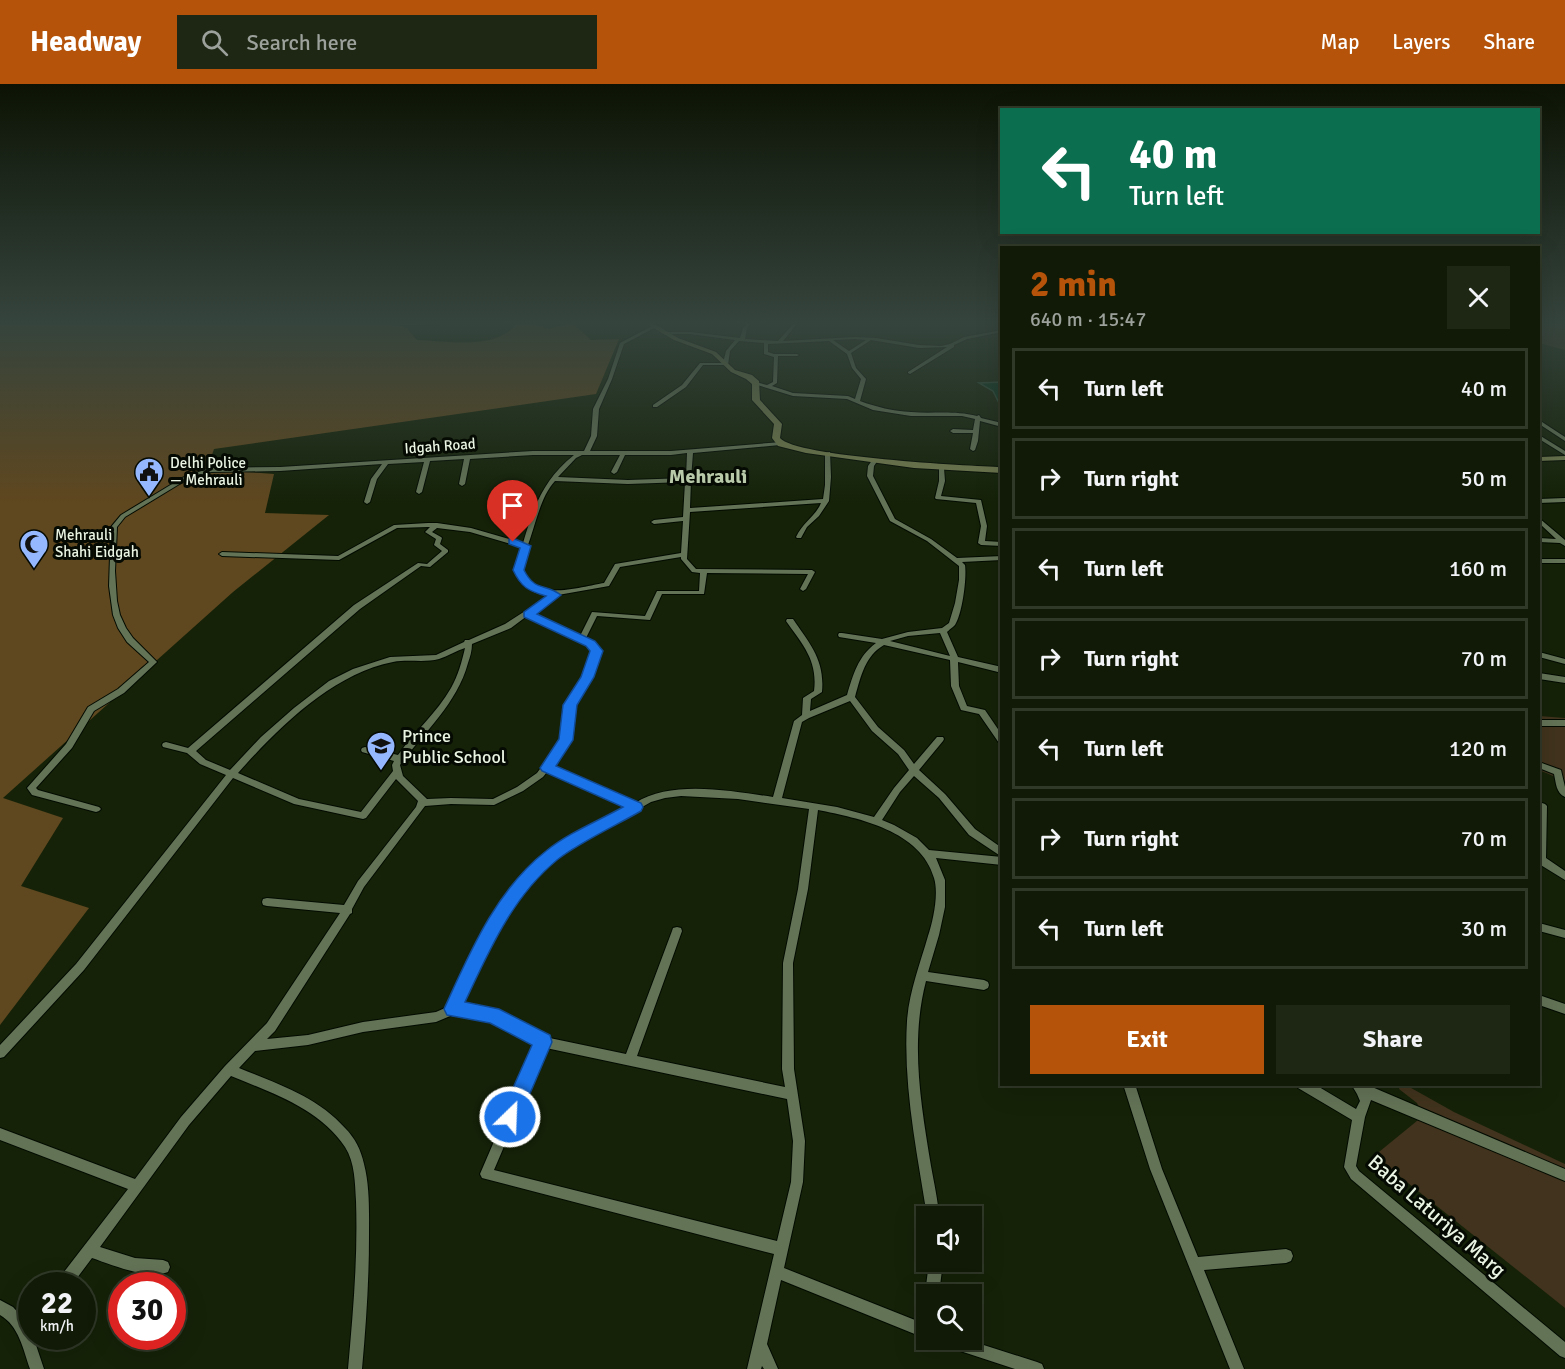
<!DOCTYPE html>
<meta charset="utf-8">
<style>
:root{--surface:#101a06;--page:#1e2714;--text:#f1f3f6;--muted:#9ca19b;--line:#303828;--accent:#b45309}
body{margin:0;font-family:Signika,sans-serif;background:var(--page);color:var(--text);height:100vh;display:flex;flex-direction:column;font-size:22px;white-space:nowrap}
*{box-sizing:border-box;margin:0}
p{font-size:20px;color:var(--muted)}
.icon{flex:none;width:33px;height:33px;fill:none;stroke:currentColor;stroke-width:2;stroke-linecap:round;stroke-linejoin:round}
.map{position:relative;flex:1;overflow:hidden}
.details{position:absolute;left:1000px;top:162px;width:540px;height:840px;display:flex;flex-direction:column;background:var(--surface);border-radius:0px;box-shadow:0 6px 24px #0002,0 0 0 2px var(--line)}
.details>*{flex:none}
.hud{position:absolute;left:1000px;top:24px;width:540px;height:126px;border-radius:0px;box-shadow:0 6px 24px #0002,0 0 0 2px var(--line);background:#0b6e4f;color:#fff;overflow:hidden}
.tools{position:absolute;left:916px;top:1122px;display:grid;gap:12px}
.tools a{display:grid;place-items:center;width:66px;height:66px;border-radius:0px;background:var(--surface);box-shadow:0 6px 24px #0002,0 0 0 2px var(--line);font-size:30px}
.speed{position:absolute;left:18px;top:1188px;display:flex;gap:12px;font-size:30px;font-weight:700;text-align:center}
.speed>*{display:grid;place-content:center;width:78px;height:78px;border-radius:50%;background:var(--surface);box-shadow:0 6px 24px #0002,0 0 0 2px var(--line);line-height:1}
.speed small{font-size:15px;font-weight:400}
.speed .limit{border:9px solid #d22;background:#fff;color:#111}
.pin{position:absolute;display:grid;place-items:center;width:51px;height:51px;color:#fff;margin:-62px -26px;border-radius:50% 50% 50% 0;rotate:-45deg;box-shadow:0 0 6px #0007}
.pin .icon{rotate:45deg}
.me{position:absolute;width:66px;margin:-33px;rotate:24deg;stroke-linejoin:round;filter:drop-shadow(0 0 4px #0008)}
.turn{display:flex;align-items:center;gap:21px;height:126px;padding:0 30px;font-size:27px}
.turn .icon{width:78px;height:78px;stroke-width:2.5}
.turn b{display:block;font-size:42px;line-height:51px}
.round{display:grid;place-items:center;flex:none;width:63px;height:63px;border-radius:0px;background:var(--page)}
.head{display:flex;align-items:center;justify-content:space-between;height:102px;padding:0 30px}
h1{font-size:36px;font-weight:700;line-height:45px;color:var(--accent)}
.button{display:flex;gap:12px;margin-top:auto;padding:12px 30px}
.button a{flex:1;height:69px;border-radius:0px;background:var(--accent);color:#fff;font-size:24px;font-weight:700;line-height:69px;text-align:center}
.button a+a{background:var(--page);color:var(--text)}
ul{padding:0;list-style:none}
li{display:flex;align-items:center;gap:18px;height:81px;margin:0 12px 9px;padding:0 18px;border:3px solid var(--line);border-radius:0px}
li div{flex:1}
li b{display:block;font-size:22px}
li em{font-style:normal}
header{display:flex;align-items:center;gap:36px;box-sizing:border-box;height:84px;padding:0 30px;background:var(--accent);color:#fff}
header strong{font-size:28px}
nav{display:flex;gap:33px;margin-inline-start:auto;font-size:21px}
.search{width:420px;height:54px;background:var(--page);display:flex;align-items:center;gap:15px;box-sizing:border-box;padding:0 21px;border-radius:0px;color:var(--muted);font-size:22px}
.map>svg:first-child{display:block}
.green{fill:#41331d}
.forest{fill:#5f471f}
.building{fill:#053620;stroke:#304f3d;stroke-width:1.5}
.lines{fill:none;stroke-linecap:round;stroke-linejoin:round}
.street-casing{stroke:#030b00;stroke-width:2}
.secondary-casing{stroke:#030b00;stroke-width:2}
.street{fill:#637356;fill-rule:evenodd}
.secondary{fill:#727b4e;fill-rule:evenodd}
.route{fill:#1a73e8;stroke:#114b97;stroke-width:1.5}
.labels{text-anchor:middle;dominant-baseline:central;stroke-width:6;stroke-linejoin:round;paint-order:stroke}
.far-street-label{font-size:15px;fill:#eaf4e3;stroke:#050a02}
.far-poi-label{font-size:15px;fill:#eaf4e3;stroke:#050a02;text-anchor:start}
.poi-label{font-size:18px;fill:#eaf4e3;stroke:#050a02;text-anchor:start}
.far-district-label{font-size:20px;font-weight:bold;fill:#b7c9a8;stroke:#050a02}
.near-street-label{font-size:21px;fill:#eaf4e3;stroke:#050a02}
</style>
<header>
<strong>Headway</strong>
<div class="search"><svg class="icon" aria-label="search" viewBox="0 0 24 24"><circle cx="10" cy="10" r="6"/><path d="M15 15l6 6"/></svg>Search here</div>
<nav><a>Map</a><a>Layers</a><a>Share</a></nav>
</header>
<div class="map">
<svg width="1565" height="1285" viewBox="0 0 1565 1285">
<rect width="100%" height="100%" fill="#152208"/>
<!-- green -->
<path class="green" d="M1539,239H1565V266L1539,259Z
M1539,632L1565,634V697L1539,686Z
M1404,1000L1454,1028L1565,1080V1224L1374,1072L1423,1032L1417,1019L1399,1005L1401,1001Z"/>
<!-- forest -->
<path class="forest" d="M0,239H402L417,256C447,257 497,267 517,239H529L548,245L572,239L591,256L619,255L596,310L214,365L207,385L274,390L265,429L329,431L233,508L3,714L63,734L21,802L89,824L0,941Z"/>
<!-- building -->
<path class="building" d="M1002,298V325L993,307L979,299Z"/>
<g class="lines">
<!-- street casing -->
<g class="street-casing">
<path id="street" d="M400,239H450L448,240L401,241L399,240Z
M747,239H751L747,244L745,255L778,257L794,239H798L783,257L855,253L876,254L919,261L941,262L950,260L964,253L1002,246V248L967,255L954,261V263L910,290L908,289V288L947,263L919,264L871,256L851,269L856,284L866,295L860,317C876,323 893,327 911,328C934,330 953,326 977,332L979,331L981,334L1002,339V343L980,337L978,357L975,366L973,367L970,365L973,349H953L950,347L953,345L973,346L975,335L962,332H911L873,326L847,315L793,312L754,300V299L756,298L767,301L773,298L774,273L764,270V259L739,257L730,267L728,281H703L686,303L657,323H653V321L682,301L700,279H723L726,267L735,256L690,250H664L662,249V248H690L740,254L743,244ZM855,255L866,256L849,267L833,256ZM829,257L847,270L852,284L861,295L855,315L848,312L793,309L772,302L777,299L778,272H797L799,271L797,270H774L768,268V260Z
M654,241L656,242V243L624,260L612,295L599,325L597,352L590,367H671L782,358L783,359L780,361L693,369L691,395L693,396L691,397L690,424L823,415L825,401V369L830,368L831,393L829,417L819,432L807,443L801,454H797L796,453C803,438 815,433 821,419L690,428L687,475L696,485L812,486L815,488L806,505L803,507L800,505L808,490L707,489L704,510H662L650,536L597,532L586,554L593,557L601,567L591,593L574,621L570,655L551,682L635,719C672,695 732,707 773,713L794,637L802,631L803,614L814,607C818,576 802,560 786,537L787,535H793C810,560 825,576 822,608L811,615L810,627L847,611C853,591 858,572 876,559L839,553L838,551L839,549H842L882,555L908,548L942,544L949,539L955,519L959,496V482L927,457L890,437L867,392L868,382L873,375L878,376L874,382L873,392L895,435L931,455L957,474L1002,472V476L962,478L965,481C967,494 962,531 955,541C954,542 948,547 947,548L958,573L1002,583V589L958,578L959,602L967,622L985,626L1002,651V660L999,659L979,630L961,626L951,602L950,576L884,561C865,572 861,592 855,613L878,643L904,666L914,680L937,653H943L944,655L943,657L919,686L945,710L975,745L1002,764V773L969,751L939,714L914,692L900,708L882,736L894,741L917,754L929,766L1002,773V781L936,774L945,796V823L939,851L928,888L984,896L988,898L989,901L988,904L984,906L926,897C910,958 921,1021 931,1082C934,1099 938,1116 939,1132L927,1133V1132C917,1068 903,1002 907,937C909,908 920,880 928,852C933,837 939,810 934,794C921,747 859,734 818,726L808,805L793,879L794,985L805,1057L803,1098L784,1184L920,1238L922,1231L927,1229V1255L781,1196L767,1260L778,1285H764L762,1282L761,1285H747L774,1170L482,1094L480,1090L536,960L491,936L455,930L436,938L363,948L308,961L255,967L239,984C276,999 318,1013 345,1044C355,1054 361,1066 364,1080C370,1103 369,1129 369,1153C369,1197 366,1241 362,1285H348C353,1229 358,1173 356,1117C355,1100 355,1078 345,1063C320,1025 272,1009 231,992L189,1041L100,1163L135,1174L163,1176L168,1178L170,1183L168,1188C148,1196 112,1181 92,1174L71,1202H55L57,1197L128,1105L0,1056V1044L135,1095L181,1033L225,982L267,939L340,829L267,822L263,821L262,818L263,815L267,814L344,821L358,797L416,723L418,717L396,695L366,734L363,735L294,720L233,694L84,886L4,973L0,974V961L76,880L226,691L200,680L187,669L163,663L162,661L163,659L166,658L188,664L354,521L418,479L427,480L442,467L434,461L436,455L425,448L430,443H428L397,444L339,476L222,472L219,470L222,468L338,472L394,441L428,439H437L471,444L523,459C534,422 543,396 574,371H533L470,375L465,400L462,402L459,400L464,375L430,377L422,408L419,410L416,408L424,378L388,380L377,395L370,418L367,420L364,418L371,395L382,380L280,387L211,388L186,396L125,433L117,443L115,487L117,517L120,531L126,544L133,554L157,578L124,609L94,627L72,664L36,704L38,706L99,723L101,725L99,727L96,728L32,711L27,704L66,660L88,623L118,605L149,578L127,558L118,544L113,531L109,502L111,443L121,431L182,394L210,384L280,383L533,367H584L591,352L593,325L608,295L620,259ZM687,369L686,394L628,396L558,393L576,374L582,371H620L611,388L614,390L617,388L625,371H671ZM555,397L628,400L685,398L683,433L654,436L651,438L654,440L683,437L681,469L615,480L604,499C586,502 531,518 524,491C521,481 528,461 531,452C537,434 542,411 555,397ZM437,444L470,448L521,463C513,494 515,505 550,511L505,540L469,556H465L464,558L436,571L390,573L353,585L329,597L294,624L261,653L230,686L206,676L196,667L360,525L421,482L430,483L448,468V466L440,460L442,454L441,453L432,448ZM681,473V475L692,488L700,489L699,507H657L645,532L592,528L580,552L532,529L558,511L609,502L620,483ZM527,532L587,561L593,567L583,593L566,621L562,655L537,689L517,703L493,715L451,714L427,715L403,692L400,681C424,648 457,620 468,579C470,573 472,567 472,560L511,544ZM940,549L950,572L890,557L908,552ZM465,564C462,577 458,592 451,604C437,629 414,648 398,671L365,663L362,664L361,666L362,668L394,677L392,681L393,687L361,728L299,715L238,689C278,644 332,590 393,578C408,575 425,579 439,575C448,572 456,567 465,564ZM850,617L872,647L898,670L909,686L894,704L874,733L837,723L782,714L802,638L809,634ZM547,688L628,723L549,767L520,796L486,843L449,921L445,924L436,928L363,938L308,951L267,955L275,947L350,830L352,829V825L364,803L425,722L451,720L494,721L523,707L543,693ZM681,712L738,715L809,725L798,805L783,879L782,985L785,1003L637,972L682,847L681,844L677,843L673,844L672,847L626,970L545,953L493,926L460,921L494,849L526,802L555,773L651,718L665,714ZM546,964L787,1015L793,1057L791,1098L777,1157L494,1086Z
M1539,336L1565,353V357L1539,340Z
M1539,351L1565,367V371L1539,355Z
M939,383L944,384L945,397L941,412L981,416L987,442L985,457L1002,458V462L981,461L978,459L981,442L976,419L936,415L935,414L939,397Z
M1565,414V418L1539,419V415Z
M1539,434L1565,456V462L1560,459L1539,458V454L1556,455L1539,439Z
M1539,475H1565V479H1539Z
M1539,568L1565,575V580L1539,573Z
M1539,589L1565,593V599L1539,595Z
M1539,636H1565V642H1539Z
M1539,678L1561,686L1565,703V713C1556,709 1556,699 1554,690L1539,684Z
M1539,718L1545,720L1547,722L1546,774L1565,787V796L1539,780Z
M1539,839L1565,846V854L1539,847Z
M1539,911L1565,920V930L1539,921Z
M1123,1000H1135L1162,1085L1198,1173L1286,1165L1291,1167L1293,1172L1291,1177L1286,1179L1204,1186L1244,1285H1230L1150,1085Z
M1296,1000H1314L1356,1025L1360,1017L1357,1010L1351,1000H1365L1565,1085V1097L1371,1016L1365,1033L1356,1082L1359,1087L1565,1258V1274L1560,1272L1351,1095L1344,1083L1352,1036L1298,1004Z
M929,1178H943L939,1210H927V1214L925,1210Z
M0,1216L13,1223L24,1235L27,1231L32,1229V1252H33L44,1285H30C23,1265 19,1242 0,1231Z
M941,1256H968L1037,1278L1042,1280L1044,1285H1015L948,1263L943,1261Z"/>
</g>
<!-- secondary casing -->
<g class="secondary-casing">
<path id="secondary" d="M645,239H653L678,254L716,268L735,286L752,291L759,297L760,316L782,340L780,354C796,373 969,382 1002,383V389L914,384L806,369L778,362L772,354L774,340L752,316V300L746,295L731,288L712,270L674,256Z
M1565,372V376L1539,377V373Z"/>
</g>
<!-- street -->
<use href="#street" class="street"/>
<!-- secondary -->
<use href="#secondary" class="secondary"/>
</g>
<!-- sky -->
<linearGradient id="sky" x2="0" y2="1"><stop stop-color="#0c1304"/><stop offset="0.57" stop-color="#35443d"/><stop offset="1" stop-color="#35443d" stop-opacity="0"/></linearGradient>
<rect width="1565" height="419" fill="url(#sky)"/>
<!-- route -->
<path class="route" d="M513,454L531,462L524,486C535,508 545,499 561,511L537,530L595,557L603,567L594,593L577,621L573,656L556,682L641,719L643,723L641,727C617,741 578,759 557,776C512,813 489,867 465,918L499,925L550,951L552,958L517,1040L510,1043L503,1040L500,1033L532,961L490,939L447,931L444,925C470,868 496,806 546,767C568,749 598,737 623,723L542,687L540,684L559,655L563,621L581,593L590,567L586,562L524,533V528L546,512C528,507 521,503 513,486L520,464L509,460V455Z"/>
<!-- icons -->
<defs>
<g id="civic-pin" transform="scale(1.5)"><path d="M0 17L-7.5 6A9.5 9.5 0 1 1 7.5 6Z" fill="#94b7fd" stroke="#050a02"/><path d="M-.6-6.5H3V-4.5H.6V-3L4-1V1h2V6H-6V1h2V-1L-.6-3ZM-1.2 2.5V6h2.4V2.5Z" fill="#111"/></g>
<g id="mosque-pin" transform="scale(1.5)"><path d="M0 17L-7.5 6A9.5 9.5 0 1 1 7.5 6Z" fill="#94b7fd" stroke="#050a02"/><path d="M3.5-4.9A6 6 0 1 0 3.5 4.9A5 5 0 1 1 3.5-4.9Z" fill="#111"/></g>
<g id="school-pin" transform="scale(1.5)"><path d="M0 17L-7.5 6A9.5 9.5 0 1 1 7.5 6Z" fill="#94b7fd" stroke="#050a02"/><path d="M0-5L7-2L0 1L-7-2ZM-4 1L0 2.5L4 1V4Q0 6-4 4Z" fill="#111"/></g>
</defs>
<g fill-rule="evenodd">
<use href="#civic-pin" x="149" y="388"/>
<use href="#mosque-pin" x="34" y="460"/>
<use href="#school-pin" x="381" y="662"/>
</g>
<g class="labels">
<!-- far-street labels -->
<g class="far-street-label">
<text transform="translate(440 362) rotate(-4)">Idgah Road</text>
</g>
<!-- far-poi labels -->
<g class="far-poi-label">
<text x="170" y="379">Delhi Police<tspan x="170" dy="17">— Mehrauli</tspan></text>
<text x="55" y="451">Mehrauli<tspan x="55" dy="17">Shahi Eidgah</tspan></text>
</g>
<!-- poi labels -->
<g class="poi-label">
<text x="402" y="652">Prince<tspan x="402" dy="21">Public School</tspan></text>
</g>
<!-- far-district labels -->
<g class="far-district-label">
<text x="708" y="392">Mehrauli</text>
</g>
<!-- near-street labels -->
<g class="near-street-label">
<text transform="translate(1437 1132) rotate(41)">Baba Laturiya Marg</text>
</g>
</g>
</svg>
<div class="tools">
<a><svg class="icon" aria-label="sound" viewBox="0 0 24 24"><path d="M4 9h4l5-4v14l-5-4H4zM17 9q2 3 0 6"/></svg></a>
<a><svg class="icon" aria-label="search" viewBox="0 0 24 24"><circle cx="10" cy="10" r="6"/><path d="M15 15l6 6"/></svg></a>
</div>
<div class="speed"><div>22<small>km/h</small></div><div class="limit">30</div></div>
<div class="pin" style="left:513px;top:458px;background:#d93025"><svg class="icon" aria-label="arrive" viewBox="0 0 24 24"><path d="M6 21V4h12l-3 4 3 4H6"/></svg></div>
<svg class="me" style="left:510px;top:1033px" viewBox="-20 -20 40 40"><circle r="17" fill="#1a73e8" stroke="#fff" stroke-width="3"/><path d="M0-11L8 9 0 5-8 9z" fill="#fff"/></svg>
<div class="hud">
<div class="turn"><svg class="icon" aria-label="left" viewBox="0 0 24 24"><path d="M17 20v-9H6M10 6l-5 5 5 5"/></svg><div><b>40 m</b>Turn left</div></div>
</div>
<section class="details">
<div class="head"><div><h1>2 min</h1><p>640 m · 15:47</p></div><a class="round"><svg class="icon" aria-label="close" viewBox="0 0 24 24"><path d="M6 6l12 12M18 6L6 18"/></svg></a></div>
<ul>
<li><svg class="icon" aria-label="left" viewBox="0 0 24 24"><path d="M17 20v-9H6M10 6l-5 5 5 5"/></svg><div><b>Turn left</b></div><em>40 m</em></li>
<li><svg class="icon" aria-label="right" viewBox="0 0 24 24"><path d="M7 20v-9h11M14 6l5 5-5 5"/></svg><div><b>Turn right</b></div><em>50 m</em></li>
<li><svg class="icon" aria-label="left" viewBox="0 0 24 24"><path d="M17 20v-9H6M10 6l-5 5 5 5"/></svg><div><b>Turn left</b></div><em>160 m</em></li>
<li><svg class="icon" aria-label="right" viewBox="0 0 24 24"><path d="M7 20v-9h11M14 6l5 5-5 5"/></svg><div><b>Turn right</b></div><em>70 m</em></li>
<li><svg class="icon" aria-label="left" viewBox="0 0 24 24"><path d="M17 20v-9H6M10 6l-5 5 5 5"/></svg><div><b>Turn left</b></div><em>120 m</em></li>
<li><svg class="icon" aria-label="right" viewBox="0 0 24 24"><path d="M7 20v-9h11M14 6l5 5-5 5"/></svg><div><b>Turn right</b></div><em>70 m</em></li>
<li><svg class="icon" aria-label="left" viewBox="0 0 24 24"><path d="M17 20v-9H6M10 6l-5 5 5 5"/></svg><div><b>Turn left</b></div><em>30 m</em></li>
</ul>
<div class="button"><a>Exit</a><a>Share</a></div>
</section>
</div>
